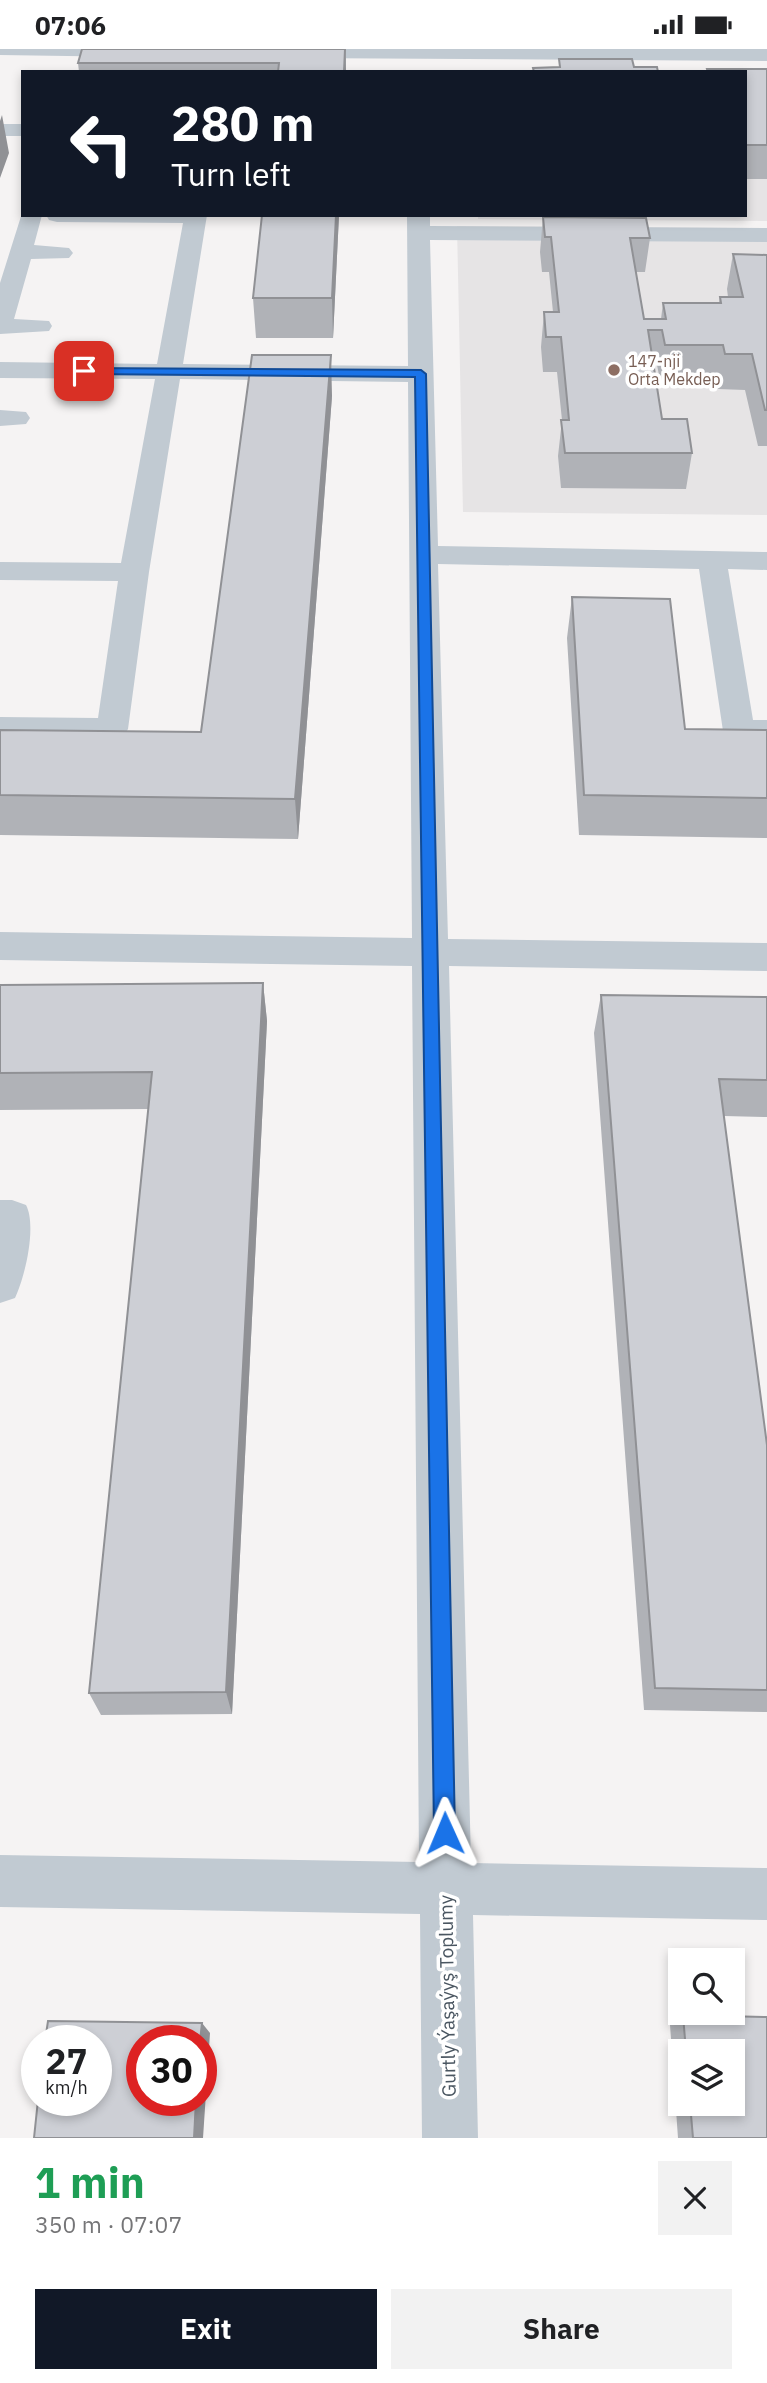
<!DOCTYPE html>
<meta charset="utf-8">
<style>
:root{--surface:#fff;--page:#f2f2f2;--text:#202124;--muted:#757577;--accent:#111827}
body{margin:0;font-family:"IBM Plex Sans",sans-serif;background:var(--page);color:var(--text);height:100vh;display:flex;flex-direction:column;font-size:26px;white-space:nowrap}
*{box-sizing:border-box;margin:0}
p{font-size:23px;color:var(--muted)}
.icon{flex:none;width:38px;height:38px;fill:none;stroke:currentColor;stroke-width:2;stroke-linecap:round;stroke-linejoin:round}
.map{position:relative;height:2089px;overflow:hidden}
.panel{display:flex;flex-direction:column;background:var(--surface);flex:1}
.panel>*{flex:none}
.banner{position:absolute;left:21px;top:21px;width:726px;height:147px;border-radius:0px;box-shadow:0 4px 10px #0003;background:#111827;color:#fff;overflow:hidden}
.tools{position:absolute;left:668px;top:1899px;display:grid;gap:14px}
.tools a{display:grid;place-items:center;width:77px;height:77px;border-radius:0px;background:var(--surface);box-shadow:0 4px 10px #0003;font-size:35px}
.speed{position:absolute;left:21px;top:1976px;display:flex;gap:14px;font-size:35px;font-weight:700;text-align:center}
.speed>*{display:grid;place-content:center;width:91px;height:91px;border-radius:50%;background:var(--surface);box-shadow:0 4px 10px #0003;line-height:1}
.speed small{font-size:18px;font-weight:400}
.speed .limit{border:10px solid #d22;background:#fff;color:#111}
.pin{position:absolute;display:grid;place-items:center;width:60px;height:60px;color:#fff;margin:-30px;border-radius:14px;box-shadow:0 4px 10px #0006}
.me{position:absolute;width:77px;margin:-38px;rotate:359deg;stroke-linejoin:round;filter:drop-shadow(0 0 5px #0008)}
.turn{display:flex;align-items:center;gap:24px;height:147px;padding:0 35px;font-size:32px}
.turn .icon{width:91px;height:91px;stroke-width:2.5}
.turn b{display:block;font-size:49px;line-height:60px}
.round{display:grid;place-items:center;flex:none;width:74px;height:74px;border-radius:0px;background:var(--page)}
.head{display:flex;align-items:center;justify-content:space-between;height:119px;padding:0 35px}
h1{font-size:42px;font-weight:700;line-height:52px;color:#1e9e55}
.action{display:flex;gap:14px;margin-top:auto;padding:14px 35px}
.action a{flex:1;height:80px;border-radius:0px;background:var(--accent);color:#fff;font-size:28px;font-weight:700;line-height:80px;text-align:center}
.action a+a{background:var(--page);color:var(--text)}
.status{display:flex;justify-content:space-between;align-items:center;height:49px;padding:0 35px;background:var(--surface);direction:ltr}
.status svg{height:19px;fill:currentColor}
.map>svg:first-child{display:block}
.education{fill:#e6e4e5}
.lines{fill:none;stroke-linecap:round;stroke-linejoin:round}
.minor{fill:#c1cad2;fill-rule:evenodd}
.wall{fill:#b0b2b7;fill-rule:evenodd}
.shaded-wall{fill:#909195}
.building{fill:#cdcfd5;stroke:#909195;stroke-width:2}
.route{fill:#1a73e8;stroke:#114b97;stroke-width:2}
.education-dot{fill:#8d6e63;stroke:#fff;stroke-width:2.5}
.labels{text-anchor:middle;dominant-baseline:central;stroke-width:7;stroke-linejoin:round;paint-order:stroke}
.far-education-label{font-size:16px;fill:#785e54;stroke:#fff;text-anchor:start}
.street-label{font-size:19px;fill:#4a5661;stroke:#fff}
</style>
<div class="status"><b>07:06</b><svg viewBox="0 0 49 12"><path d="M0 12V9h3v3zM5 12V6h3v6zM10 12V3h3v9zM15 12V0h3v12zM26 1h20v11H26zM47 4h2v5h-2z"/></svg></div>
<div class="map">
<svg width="767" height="2089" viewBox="0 0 767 2089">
<rect width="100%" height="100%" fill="#f5f3f3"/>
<!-- education -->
<path class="education" d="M746,26H767V172L478,170V166H746Z
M457,177L767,179V466L463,463Z"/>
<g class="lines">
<!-- minor -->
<path class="minor" d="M0,0H144L145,2L142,6L135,8L0,6Z
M285,0H767V12L293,9L286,7L283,3Z
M0,75H23V87H0Z
M23,161V166H42L34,196L69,199L73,204L69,209L31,210L14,270L49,272L52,277L49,282L0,285V234Z
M46,166H207L183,315L408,317L407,166H430V177L767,179V193L430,191L438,497L767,503V521L728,520L753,671H767V693H739L728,690L723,682L699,520L438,515L448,890L767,894V922L449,917L471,1814L767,1819V1871L473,1866L478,2089H422L420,1865L0,1858V1806L419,1813L412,917L0,911V883L412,889L408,333L180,330L149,523L128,680L123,688L112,691L0,690V668L98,669L118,532L0,531V513L121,514L155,330L0,329V313L157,315L183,174L57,173L49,171Z
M0,361L26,363L30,369L26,375L0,377Z
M0,1151H12L26,1156C37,1177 25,1228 15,1249L0,1254Z"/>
</g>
<!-- wall -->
<path class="wall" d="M82,0H346V23H79L78,14Z
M707,20H767V130H746V23H707Z
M262,166H339L333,289H256L253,249Z
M543,168L650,189L645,223H636L644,270H661L663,254H719L720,248H728L727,240L733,205L767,206V397H758L745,341L718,340L716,332L660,331L657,316H654L662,370L692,404L686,440L561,439L558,407L562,371L557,323H543L541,298L544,263H553L549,223H542L540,203Z
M332,347L298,790L0,786V681L201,683Z
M572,548L685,680L767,681V789L579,786L567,589Z
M263,934L267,972L232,1665L101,1666L89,1644L148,1060L0,1061V936Z
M601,946L767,948V1068L724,1067L767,1396V1663L644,1661L594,984Z
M683,1966L767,1968V2089H678L670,1976ZM681,2002H733V2054H681Z"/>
<!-- shaded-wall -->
<path class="shaded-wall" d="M345,0L346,23H344Z
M2,66L9,104L0,129V72Z
M336,166H339L333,289L332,249Z
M331,306L332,347L298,790L295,750Z
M263,934L267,972L232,1665L226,1643Z
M202,1974L210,1984L203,2089H194L196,2051H201V1992H200Z"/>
<!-- building -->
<path class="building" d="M82,0H345L344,23H278L279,14H78Z
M559,10H632L634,18H657L658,23H534L533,19L560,18Z
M707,20H767V96H746V23H708Z
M262,166H336L332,249H253Z
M543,168L646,169L650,189H630L644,270H666L663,254H721L720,248H743L733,205L767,206V361H765L752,305H725L723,296H665L662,281H648L662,370H687L692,404H565L561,371H569L561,288H546L544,263H559L551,188H545Z
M252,306H331L295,750L0,746V681L201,683Z
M572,548L670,550L685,680L767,681V749L584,746Z
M263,934L226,1643L89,1644L152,1023L0,1024V936Z
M601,946L767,948V1031L719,1030L767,1396V1641L655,1639Z
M683,1966L767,1968V2089H693L690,2054H733V2002H686Z
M48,1972L202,1974L200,1992H142V2051H196L194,2089H34L38,2051H96V1992H45Z"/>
<!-- route -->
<path class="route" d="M80,319L421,321L426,325L455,1784L452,1792L445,1795L437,1792L434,1784L415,328L84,325L80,324Z"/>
<!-- markers -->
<circle class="education-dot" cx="614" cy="321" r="7"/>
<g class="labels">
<!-- far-education labels -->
<g class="far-education-label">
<text x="628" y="312">147-nji<tspan x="628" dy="18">Orta Mekdep</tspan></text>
</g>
<!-- street labels -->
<g class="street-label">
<text transform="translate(447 1947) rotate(-91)">Gurtly Ýaşaýyş Toplumy</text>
</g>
</g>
</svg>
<div class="tools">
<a><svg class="icon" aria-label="search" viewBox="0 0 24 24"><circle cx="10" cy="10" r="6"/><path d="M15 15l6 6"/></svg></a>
<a><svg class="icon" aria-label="layers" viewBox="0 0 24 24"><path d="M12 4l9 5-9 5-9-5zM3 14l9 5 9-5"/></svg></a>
</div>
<div class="speed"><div>27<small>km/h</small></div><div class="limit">30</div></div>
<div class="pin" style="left:84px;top:322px;background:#d93025"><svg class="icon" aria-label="arrive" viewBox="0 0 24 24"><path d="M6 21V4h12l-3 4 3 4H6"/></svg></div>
<svg class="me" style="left:445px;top:1784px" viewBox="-20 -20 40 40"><path d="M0-17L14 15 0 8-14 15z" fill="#1a73e8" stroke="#fff" stroke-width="4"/></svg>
<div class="banner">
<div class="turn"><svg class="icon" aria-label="left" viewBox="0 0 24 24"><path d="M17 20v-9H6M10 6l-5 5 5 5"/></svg><div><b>280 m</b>Turn left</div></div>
</div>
</div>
<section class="panel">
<div class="head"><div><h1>1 min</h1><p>350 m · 07:07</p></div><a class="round"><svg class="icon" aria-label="close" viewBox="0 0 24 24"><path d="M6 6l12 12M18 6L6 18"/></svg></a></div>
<div class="action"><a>Exit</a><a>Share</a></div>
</section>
